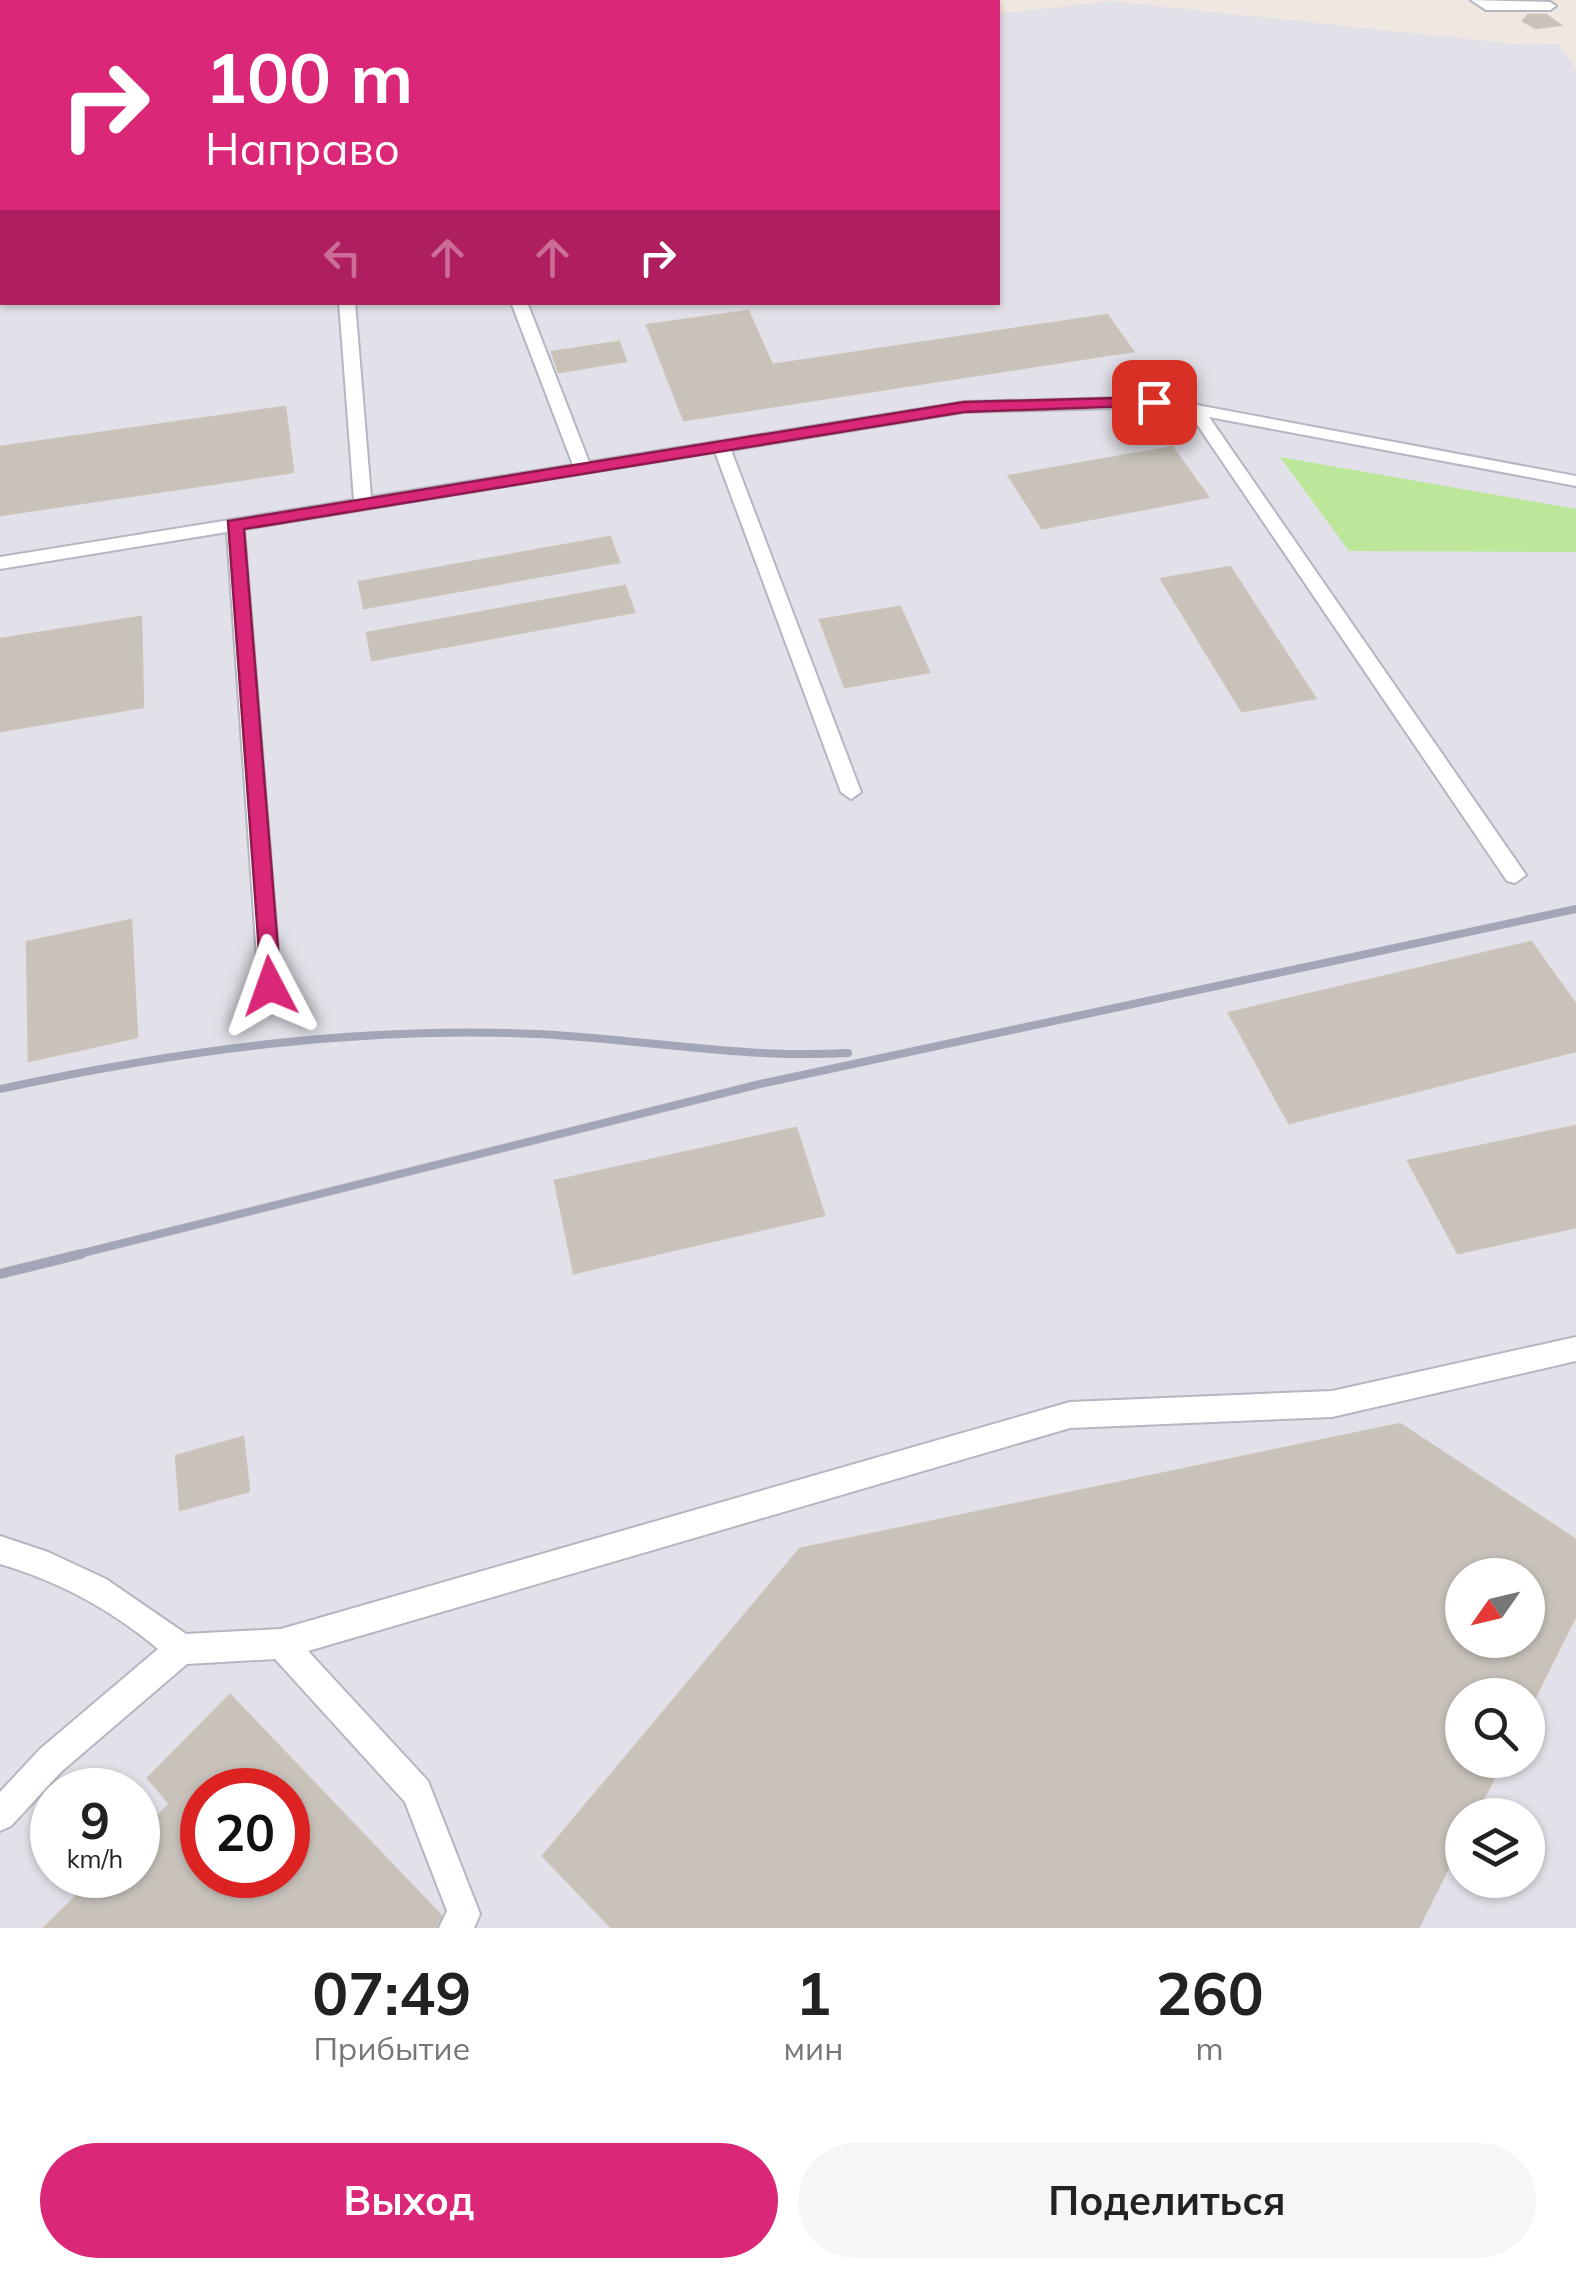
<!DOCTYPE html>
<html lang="ru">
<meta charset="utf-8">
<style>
:root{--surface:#fff;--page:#f6f6f6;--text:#222;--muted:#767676;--accent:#db2777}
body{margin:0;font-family:Mulish,sans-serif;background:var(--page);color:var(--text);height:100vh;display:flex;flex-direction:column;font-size:38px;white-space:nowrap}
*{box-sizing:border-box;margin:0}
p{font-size:32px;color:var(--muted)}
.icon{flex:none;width:55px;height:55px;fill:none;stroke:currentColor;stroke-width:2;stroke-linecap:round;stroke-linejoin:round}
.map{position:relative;height:1928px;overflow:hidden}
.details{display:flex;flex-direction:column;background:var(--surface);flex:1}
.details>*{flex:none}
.banner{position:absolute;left:0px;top:0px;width:1000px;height:305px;box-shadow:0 2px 8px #0004;background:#db2777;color:#fff;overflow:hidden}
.needle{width:65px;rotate:236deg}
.controls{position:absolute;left:1445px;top:1558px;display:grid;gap:20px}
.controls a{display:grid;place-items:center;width:100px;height:100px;border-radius:50%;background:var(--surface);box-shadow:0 2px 8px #0004;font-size:50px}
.speed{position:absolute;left:30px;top:1768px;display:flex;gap:20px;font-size:50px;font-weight:700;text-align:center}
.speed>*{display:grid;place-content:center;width:130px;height:130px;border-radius:50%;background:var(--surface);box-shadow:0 2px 8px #0004;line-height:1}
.speed small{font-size:25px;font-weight:400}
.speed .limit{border:15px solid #d22;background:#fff;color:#111}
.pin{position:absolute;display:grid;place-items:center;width:85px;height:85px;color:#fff;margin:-42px;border-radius:20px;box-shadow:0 5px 15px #0006}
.me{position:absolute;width:110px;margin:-55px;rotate:356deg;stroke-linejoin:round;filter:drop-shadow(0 0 8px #0008)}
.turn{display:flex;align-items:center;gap:35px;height:210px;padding:0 40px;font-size:45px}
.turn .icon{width:130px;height:130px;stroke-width:2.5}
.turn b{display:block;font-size:70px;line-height:85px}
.lanes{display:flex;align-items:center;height:95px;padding:0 40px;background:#0003;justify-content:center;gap:50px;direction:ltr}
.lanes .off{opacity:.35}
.eta{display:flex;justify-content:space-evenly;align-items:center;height:170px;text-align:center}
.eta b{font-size:60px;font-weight:700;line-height:70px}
.action{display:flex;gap:20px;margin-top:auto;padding:20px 40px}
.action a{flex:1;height:115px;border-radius:60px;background:var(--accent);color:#fff;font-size:40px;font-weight:700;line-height:115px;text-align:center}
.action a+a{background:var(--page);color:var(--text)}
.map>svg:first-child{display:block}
.industrial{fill:#e2e0e8;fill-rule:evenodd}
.green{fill:#bce79b}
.building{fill:#c8c2bb;stroke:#cbc3b9;stroke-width:2.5;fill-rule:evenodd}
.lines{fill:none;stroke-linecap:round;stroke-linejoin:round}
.service-casing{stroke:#b3b7c1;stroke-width:4}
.service{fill:#fff;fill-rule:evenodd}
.rail-far1{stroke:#a2a7b8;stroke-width:8}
.rail{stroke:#a2a7b8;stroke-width:10}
.route{fill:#db2777;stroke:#8e194d;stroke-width:2.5}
</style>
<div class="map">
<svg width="1576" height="1928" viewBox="0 0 1576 1928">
<rect width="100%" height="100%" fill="#efe7e0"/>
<!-- industrial -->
<path class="industrial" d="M131,0H712L713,2H127Z
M1109,1L1524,45L1560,44L1576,70V1928H0V12L2,302H998V14ZM1462,1575H1528V1640H1462ZM1462,1695H1528V1760H1462ZM52,1790H138V1875H52ZM202,1790H288V1875H202ZM1462,1815H1528V1880H1462Z"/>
<!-- green -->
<path class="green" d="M1280,457L1576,509V552L1349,551Z"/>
<!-- building -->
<path class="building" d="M149,0H292L269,2Z
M492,0H647L648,2H471Z
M1528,15H1546L1560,25L1536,28L1523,21Z
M748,311L772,365L1107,315L1133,351L684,420L647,325Z
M619,342L626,361L559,372L552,352Z
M285,407L293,472L0,515V447Z
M1172,447L1208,497L1042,528L1009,476Z
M610,537L619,562L364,608L359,582Z
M1230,567L1315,698L1242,711L1161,579Z
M625,586L634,612L372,660L367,633Z
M900,607L929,672L845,687L820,620Z
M141,617L143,707L0,731V639Z
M131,920L137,1037L29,1061L27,942Z
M1531,942L1576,1005V1051L1289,1123L1229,1013Z
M1576,1126V1227L1458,1253L1408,1161Z
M796,1128L824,1215L574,1273L555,1181Z
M1400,1424L1576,1540V1615L1528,1711V1695H1462V1760H1503L1475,1815H1462V1840L1418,1928H612L543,1856L800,1549ZM1462,1575H1528V1640H1462Z
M243,1437L249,1491L180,1510L176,1456Z
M230,1695L445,1920L441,1928H44L98,1875H138V1836L170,1804L148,1778ZM202,1790H288V1875H202Z"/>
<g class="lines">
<!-- service casing -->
<g class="service-casing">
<path id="service" d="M672,0H684V2H672Z
M1471,0L1550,2L1556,6L1550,10H1486Z
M0,3H2V11H0Z
M0,39H2V47H0Z
M0,88H2V96H0Z
M0,223H2V231H0Z
M339,302H355L371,497L573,465L511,302H527L589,462L964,402L1154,397L1576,476V486L1209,417L1526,875L1515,883L1507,881L1190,414L1154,407L964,412L731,450L861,792L851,799L841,792L715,452L244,529L281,986L278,992H262L259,986L227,532L0,569V557L354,500Z
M1576,1337V1361L1332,1417L1070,1428L308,1651L428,1781L480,1914L474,1928H439L447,1911L405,1802L275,1659L187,1664L62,1771L11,1826L0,1831V1792L40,1749L158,1649C112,1610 58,1581 0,1564V1536L48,1552L106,1579L186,1634L281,1629L1070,1402L1332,1391Z"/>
</g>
<!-- service -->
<use href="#service" class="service"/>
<!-- rail-far1 -->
<path class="rail-far1" d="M0,1089C176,1051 356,1026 537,1034C641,1039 743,1059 848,1053
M71,1256L760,1084L1576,909"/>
<!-- rail -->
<path class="rail" d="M0,1274L81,1254"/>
</g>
<!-- route -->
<path class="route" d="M1154,397L1162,402L1160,405L964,412L244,529L281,986L270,995L262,993L228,521L964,402Z"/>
</svg>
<div class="controls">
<a><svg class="needle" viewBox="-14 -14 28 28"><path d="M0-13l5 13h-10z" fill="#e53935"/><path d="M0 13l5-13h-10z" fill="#767676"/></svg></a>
<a><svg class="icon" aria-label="search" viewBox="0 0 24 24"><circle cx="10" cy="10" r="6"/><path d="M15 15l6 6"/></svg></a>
<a><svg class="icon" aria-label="layers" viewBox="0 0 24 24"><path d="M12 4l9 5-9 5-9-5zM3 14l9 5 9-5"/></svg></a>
</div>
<div class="speed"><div>9<small>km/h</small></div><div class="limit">20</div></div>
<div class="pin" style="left:1154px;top:402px;background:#d93025"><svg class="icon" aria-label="arrive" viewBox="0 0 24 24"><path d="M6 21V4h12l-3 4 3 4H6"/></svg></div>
<svg class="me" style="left:270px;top:986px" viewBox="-20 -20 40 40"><path d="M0-17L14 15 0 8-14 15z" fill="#db2777" stroke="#fff" stroke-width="4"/></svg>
<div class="banner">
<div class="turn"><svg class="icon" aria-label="right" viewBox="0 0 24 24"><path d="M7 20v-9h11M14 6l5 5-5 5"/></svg><div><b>100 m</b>Направо</div></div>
<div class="lanes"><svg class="icon off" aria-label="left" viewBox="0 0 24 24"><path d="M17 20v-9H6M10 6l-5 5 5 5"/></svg><svg class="icon off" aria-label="ahead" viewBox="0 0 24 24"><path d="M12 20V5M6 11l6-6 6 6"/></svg><svg class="icon off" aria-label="ahead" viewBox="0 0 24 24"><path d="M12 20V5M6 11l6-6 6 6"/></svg><svg class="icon" aria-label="right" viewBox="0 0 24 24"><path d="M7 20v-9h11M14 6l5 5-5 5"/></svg></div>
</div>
</div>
<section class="details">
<div class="eta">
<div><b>07:49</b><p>Прибытие</p></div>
<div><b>1</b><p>мин</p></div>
<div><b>260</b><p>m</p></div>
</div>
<div class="action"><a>Выход</a><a>Поделиться</a></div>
</section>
